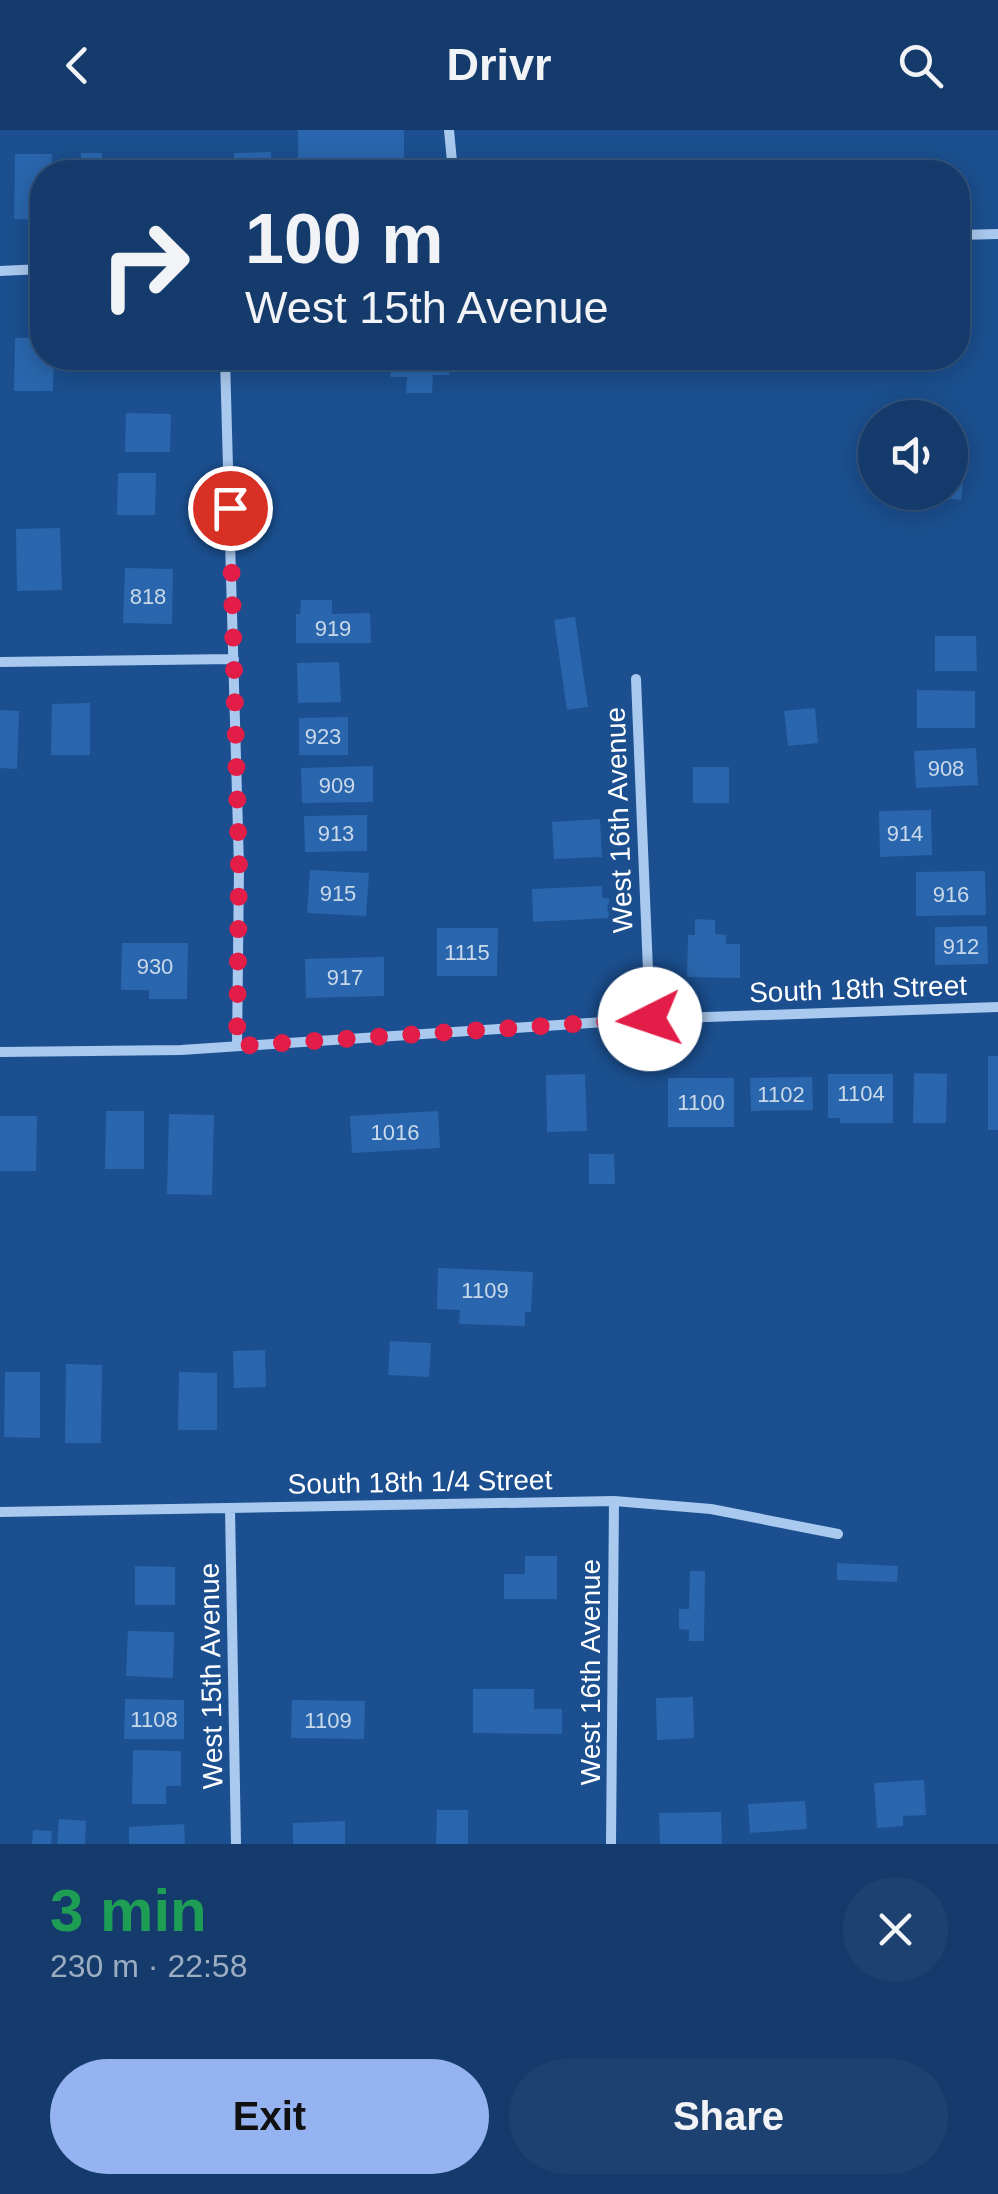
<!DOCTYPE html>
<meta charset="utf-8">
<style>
:root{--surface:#143b6b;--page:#1d4271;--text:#f1f3f6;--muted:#9dadc1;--line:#33557e;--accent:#95b2f1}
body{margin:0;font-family:Helvetica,sans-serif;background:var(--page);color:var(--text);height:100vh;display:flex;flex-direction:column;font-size:38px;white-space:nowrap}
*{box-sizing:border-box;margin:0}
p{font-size:32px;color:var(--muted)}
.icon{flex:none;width:55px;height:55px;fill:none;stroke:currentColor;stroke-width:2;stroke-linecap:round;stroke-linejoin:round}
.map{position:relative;height:1714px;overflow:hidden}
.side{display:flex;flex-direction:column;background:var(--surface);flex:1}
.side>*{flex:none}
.top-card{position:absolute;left:30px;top:30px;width:940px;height:210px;border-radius:40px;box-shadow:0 5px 25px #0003,0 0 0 2px var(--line);background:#143b6b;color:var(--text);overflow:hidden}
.controls{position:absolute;left:858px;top:270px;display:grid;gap:20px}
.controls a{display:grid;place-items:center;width:110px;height:110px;border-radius:50%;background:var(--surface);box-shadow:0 5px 25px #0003,0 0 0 2px var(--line);font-size:50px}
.pin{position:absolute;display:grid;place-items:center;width:85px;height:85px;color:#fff;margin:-42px;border:5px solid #fff;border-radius:50%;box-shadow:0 2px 10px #0007}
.me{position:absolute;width:110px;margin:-55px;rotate:266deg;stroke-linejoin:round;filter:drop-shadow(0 0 8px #0008)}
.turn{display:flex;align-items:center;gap:35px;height:210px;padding:0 50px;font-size:45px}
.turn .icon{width:130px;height:130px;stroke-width:2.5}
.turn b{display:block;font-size:70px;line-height:85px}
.round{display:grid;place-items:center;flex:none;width:105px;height:105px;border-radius:52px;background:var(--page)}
.headline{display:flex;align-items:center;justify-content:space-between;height:170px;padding:0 50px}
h1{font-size:60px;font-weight:700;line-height:75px;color:#1e9e55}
.button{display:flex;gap:20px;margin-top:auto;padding:20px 50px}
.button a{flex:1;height:115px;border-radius:60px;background:var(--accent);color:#111;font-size:40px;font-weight:700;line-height:115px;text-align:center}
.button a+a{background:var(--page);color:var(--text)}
header{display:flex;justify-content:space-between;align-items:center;height:130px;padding:0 50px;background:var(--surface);font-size:45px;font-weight:700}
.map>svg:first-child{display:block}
.building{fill:#2a66ad}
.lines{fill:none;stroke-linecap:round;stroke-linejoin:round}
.street{stroke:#a9c9ee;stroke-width:10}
.route{stroke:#e11d48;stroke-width:18;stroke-dasharray:0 32.4}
.labels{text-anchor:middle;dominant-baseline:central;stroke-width:10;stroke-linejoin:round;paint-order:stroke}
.number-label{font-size:22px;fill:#cad9ea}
.street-label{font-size:28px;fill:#fff;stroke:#1b4f8f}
</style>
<header><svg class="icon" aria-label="back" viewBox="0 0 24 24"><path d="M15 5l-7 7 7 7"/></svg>Drivr<svg class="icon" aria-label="search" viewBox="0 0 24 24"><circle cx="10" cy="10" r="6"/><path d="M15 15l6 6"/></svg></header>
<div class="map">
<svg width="998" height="1714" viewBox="0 0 998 1714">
<rect width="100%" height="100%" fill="#1b4f8f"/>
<!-- building -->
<path class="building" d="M298,0H404V42H298Z
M271,22V42H234V23Z
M81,23H102L101,42H80Z
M15,24H52L51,42H42V90L14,89Z
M15,208H42V228H54L53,261H14Z
M391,228H449V245H433L432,263H406L407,247H390Z
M464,228H509L508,241L464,240Z
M526,228H562L561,241L526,240Z
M766,228H803V241H766Z
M126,283L171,284L170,322H125Z
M950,315L967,317L961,370L933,367L934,362H950Z
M118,343H156L155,385H117Z
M60,398L62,460L17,461L16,399Z
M125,438L173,439L172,494L123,493Z
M301,470H332V484L370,483L371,513H296V484H300Z
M575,487L588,577L567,580L554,490Z
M935,506H976L977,541H935Z
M339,532L341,572L298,573L297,533Z
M917,560L975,561V598H917Z
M90,573V625H51L52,574Z
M815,578L818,613L788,616L784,581Z
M0,580L19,581L17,639L0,638Z
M348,587V625H299V588Z
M976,618L978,655L916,658L914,621Z
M373,636V672L302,673L301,638Z
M693,637H729V673H693Z
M931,680L932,725L880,727L879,681Z
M367,685V721L305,722L304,686Z
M600,689L602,727L554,729L552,692Z
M310,740L369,743L366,786L307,783Z
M985,741L986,785L916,786V742Z
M602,756V768H609L610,788L533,792L532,759Z
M695,789L715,790V804L726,805V814H740V848L687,847L688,805H695Z
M987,796L988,834L935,835V797Z
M437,798H498L497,846H437Z
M122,813H188L187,869H149V860H121Z
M384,827V866L306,868L305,829Z
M988,926H998V1000H988Z
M914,943L947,944L946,993H913Z
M585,944L587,1001L547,1002L546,945Z
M828,944H893V993H840V988H828Z
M812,947L813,980L751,981L750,948Z
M668,948H734V997H668Z
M106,981H144V1039H105Z
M438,981L440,1018L352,1023L350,986Z
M169,984L214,985L212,1065L167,1064Z
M0,986H37L36,1041H0Z
M589,1024H614L615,1054H589Z
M438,1138L533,1142L531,1182H525V1196L459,1194L460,1180L437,1179Z
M390,1211L431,1213L429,1247L388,1245Z
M265,1220L266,1257L234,1258L233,1221Z
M66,1234L102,1235L101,1313H65Z
M5,1242H40V1308L4,1307Z
M179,1242L217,1243V1300H178Z
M525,1426H557V1469H504V1444H525Z
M837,1433L898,1436L897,1452L837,1450Z
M135,1436L175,1437V1475H135Z
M690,1441H705L704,1511H689V1500L679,1499V1479H689Z
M128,1501L174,1502L173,1548L126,1546Z
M473,1559H534V1579H562V1604L473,1603Z
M693,1567L694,1608L657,1610L656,1568Z
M125,1569L184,1570V1609H124Z
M292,1570L365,1571L364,1609L291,1608Z
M133,1620L181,1621V1656H166V1674H132Z
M924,1650L926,1685L903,1686V1696L877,1698L874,1653Z
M805,1671L807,1699L750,1703L748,1674Z
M437,1680H468V1714H436Z
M721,1682L722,1714H660L659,1683Z
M59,1689L86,1691L85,1714H57Z
M345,1691V1714H293V1693Z
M184,1694L185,1714H129V1697Z
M33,1700L52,1701L51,1714H32Z"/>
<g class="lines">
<!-- street -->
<path class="street" d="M449,0L453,42
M958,105L998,104
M0,141L42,139
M225,228L239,738L237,916
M0,532L234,529
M636,549L650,889
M0,922L181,920L650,889L998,877
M230,1378L236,1714
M0,1382L614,1371L711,1379L838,1404
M611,1714L614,1371"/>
</g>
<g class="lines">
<!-- route -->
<path class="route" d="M230,378L239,738L237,916L650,889"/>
</g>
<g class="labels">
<!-- number labels -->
<g class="number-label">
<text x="148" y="466">818</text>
<text x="333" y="498">919</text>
<text x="323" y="606">923</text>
<text x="946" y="638">908</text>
<text x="337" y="655">909</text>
<text x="336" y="703">913</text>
<text x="905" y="703">914</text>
<text x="338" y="763">915</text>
<text x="951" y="764">916</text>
<text x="961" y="816">912</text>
<text x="467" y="822">1115</text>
<text x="155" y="836">930</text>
<text x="345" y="847">917</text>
<text x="861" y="963">1104</text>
<text x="781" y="964">1102</text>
<text x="701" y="972">1100</text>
<text x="395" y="1002">1016</text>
<text x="485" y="1160">1109</text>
<text x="154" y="1589">1108</text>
<text x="328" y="1590">1109</text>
</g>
<!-- street labels -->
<g class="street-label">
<text transform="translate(619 690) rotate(-92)">West 16th Avenue</text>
<text transform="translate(858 859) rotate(-2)">South 18th Street</text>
<text transform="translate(420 1352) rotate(-1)">South 18th 1/4 Street</text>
<text transform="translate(590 1542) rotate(-90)">West 16th Avenue</text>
<text transform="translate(211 1546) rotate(-91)">West 15th Avenue</text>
</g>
</g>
</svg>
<div class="controls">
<a><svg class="icon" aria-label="sound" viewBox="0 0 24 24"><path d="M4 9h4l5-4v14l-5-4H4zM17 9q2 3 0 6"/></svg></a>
</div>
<div class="pin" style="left:230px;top:378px;background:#d93025"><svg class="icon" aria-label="arrive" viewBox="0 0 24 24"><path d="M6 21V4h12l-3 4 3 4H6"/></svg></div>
<svg class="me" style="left:650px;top:889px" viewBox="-20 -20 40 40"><circle r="19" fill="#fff"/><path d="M0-13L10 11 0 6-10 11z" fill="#e11d48"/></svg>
<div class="top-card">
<div class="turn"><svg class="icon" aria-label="right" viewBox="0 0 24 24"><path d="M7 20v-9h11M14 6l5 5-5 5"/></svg><div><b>100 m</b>West 15th Avenue</div></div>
</div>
</div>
<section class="side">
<div class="headline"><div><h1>3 min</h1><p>230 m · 22:58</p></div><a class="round"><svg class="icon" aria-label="close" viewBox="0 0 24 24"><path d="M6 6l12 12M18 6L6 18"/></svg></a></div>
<div class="button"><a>Exit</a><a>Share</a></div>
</section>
